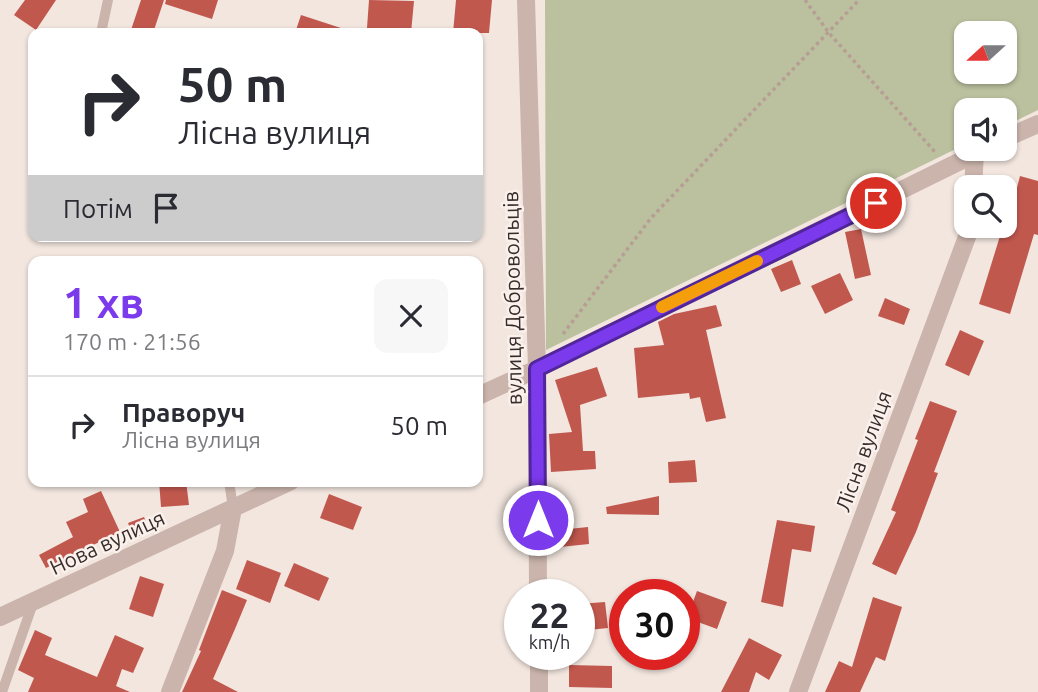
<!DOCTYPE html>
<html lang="uk">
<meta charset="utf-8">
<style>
:root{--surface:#fff;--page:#f7f7f7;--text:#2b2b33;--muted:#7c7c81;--line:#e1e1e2;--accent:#7c3aed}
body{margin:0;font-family:Ubuntu,sans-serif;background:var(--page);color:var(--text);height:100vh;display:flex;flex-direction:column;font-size:26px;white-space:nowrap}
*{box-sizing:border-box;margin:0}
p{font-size:23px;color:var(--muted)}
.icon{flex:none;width:38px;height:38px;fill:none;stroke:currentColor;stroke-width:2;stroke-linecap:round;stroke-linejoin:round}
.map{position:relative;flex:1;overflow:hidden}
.drawer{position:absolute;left:28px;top:256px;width:455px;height:231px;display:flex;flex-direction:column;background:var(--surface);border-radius:14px;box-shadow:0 2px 5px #0004}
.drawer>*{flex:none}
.top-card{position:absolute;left:28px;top:28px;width:455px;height:214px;border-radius:14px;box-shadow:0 2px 5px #0004;background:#fff;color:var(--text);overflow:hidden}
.needle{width:46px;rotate:249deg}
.fabs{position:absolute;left:954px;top:21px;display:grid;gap:14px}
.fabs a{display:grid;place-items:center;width:63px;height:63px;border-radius:14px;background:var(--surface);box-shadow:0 2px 5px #0004;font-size:35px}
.speed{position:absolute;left:504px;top:579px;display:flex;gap:14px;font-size:35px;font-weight:700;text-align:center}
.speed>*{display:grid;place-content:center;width:91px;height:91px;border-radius:50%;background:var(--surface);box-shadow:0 2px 5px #0004;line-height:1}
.speed small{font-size:18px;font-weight:400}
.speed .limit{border:10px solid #d22;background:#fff;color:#111}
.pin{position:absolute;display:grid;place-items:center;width:60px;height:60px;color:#fff;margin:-30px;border:4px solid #fff;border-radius:50%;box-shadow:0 2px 7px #0007}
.me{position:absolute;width:77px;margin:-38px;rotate:0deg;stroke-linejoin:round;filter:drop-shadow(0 0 5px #0008)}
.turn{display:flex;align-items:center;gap:24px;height:147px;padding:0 35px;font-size:32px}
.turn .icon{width:91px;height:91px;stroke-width:2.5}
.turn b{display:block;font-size:49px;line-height:60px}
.then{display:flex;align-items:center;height:66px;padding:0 35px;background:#0003;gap:14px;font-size:26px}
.round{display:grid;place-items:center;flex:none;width:74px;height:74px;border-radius:14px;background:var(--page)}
.summary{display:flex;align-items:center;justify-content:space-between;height:119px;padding:0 35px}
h1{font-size:42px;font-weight:600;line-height:52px;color:var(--accent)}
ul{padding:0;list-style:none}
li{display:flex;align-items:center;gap:21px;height:98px;padding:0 35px;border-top:2px solid var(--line)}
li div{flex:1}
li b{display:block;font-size:26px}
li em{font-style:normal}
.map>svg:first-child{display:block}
.green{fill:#bbc19f;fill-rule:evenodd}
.building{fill:#c1584e}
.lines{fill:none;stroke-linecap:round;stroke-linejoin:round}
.path{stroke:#b69e95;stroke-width:3.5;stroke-dasharray:3.5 3.5;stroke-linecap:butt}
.lane{stroke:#cab4ab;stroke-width:10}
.street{stroke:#cab4ab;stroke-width:18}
.route-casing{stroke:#51269a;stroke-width:18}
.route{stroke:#7c3aed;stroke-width:12}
.slow{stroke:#f59e0b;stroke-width:12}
.labels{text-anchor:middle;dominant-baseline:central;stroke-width:5;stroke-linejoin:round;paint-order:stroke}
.street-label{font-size:21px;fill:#382c2a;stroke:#faf1ec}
</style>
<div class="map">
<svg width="1038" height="692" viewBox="0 0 1038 692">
<rect width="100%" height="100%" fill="#f2e6df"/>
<!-- green -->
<path class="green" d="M545,0H1038V110L1005,126L1004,110H966V144L546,350ZM966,33H1004V72H966Z"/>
<!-- building -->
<path class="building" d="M25,0H56L36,30L14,15Z
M141,0H164L153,33H130Z
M166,0H218L212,19L165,4Z
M369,0L414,1L411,33L367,28Z
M456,0H492L489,33H453Z
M301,15L347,30V33H295Z
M1020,176L1038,181V235L1034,234L1010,314L979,304L1000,236L1004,238Z
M861,229L871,275L855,279L845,232Z
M792,260L801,284L781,292L771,269Z
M840,273L853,300L825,314L811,286Z
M885,298L910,309L904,325L878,316Z
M716,305L722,326L706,330L726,418L706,422L700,397L690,399L689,393L638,398L634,348L664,345L658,322L674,314Z
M960,330L984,341L969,376L945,365Z
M597,367L607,396L580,405L583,451H595L596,469L551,472L549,434L572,432L555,380Z
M930,401L957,411L934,472L938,473L916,532L896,575L872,564L896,512L891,510L918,440L915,439Z
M695,460L697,482L669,483L668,462Z
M159,481H186L189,505L161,507Z
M101,491L120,532L46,568L39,555L73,537L66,522L88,512L83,499Z
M329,494L362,507L353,530L320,518Z
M659,496V515L607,514L606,507Z
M144,517L150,532L134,538L128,523Z
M777,520L815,526L811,552L792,549L783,607L761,602Z
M588,527L589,544L560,547L559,530Z
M247,560L281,573L270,603L236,589Z
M294,563L329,578L319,601L284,586Z
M140,576L164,584L153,617L129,609Z
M222,590L247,600L235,629L213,679L238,692H182L201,651L199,650Z
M697,591L727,602L717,629L687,618Z
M873,597L902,607L885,661L876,657L860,692H825L839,661L852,667Z
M605,602L608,628L579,631V604Z
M35,630L52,638L45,655L97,677L115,635L144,648L133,673L122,669L116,686L130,692H28L34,678L18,670Z
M749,638L782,655L769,680L756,672L749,692H721Z
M569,665L612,666V688L569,687Z"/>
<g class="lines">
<!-- path -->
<path class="path" d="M805,0L829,33L935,152
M563,334L651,218L859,0"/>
<!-- lane -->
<path class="lane" d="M101,33L108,0
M229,481L233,508
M2,692L33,603"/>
<!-- street -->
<path class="street" d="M526,0L537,369L538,595
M1004,139L1038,124
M973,187L975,153
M478,396L537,369L985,149
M0,617L291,481
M539,654V692
M170,692L225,551L233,508
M798,692L971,226"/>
</g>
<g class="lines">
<!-- route casing -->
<g class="route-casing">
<path id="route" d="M538,520L537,369L876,203"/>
</g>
<!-- route -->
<use href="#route" class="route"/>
<!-- slow -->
<path class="slow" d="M662,307L757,261"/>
</g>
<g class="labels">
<!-- street labels -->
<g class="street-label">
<text transform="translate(512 298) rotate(-91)">вулиця Добровольців</text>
<text transform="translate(863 451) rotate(-70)">Лісна вулиця</text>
<text transform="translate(107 542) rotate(-25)">Нова вулиця</text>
</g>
</g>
</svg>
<div class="fabs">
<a><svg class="needle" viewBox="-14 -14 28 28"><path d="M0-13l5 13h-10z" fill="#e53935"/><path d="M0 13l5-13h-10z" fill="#7c7c81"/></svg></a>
<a><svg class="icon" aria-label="sound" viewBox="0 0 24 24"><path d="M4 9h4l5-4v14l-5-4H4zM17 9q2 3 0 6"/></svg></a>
<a><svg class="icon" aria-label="search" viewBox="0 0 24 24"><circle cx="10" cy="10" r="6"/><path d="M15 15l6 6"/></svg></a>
</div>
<div class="speed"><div>22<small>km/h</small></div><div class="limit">30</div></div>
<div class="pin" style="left:876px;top:203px;background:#d93025"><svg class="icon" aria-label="arrive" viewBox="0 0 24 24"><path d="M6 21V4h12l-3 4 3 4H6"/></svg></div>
<svg class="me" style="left:538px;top:520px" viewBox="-20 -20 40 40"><circle r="17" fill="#7c3aed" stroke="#fff" stroke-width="3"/><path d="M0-11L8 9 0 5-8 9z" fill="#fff"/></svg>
<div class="top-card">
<div class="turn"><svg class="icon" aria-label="right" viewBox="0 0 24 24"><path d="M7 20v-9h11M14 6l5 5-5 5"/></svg><div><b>50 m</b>Лісна вулиця</div></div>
<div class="then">Потім<svg class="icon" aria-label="arrive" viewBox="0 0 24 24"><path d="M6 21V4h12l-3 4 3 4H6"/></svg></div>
</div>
<section class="drawer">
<div class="summary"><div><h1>1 хв</h1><p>170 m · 21:56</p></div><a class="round"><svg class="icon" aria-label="close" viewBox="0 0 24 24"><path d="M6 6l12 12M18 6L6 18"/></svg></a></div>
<ul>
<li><svg class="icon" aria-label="right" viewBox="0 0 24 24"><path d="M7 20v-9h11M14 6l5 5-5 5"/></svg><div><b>Праворуч</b><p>Лісна вулиця</p></div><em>50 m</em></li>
</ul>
</section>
</div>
